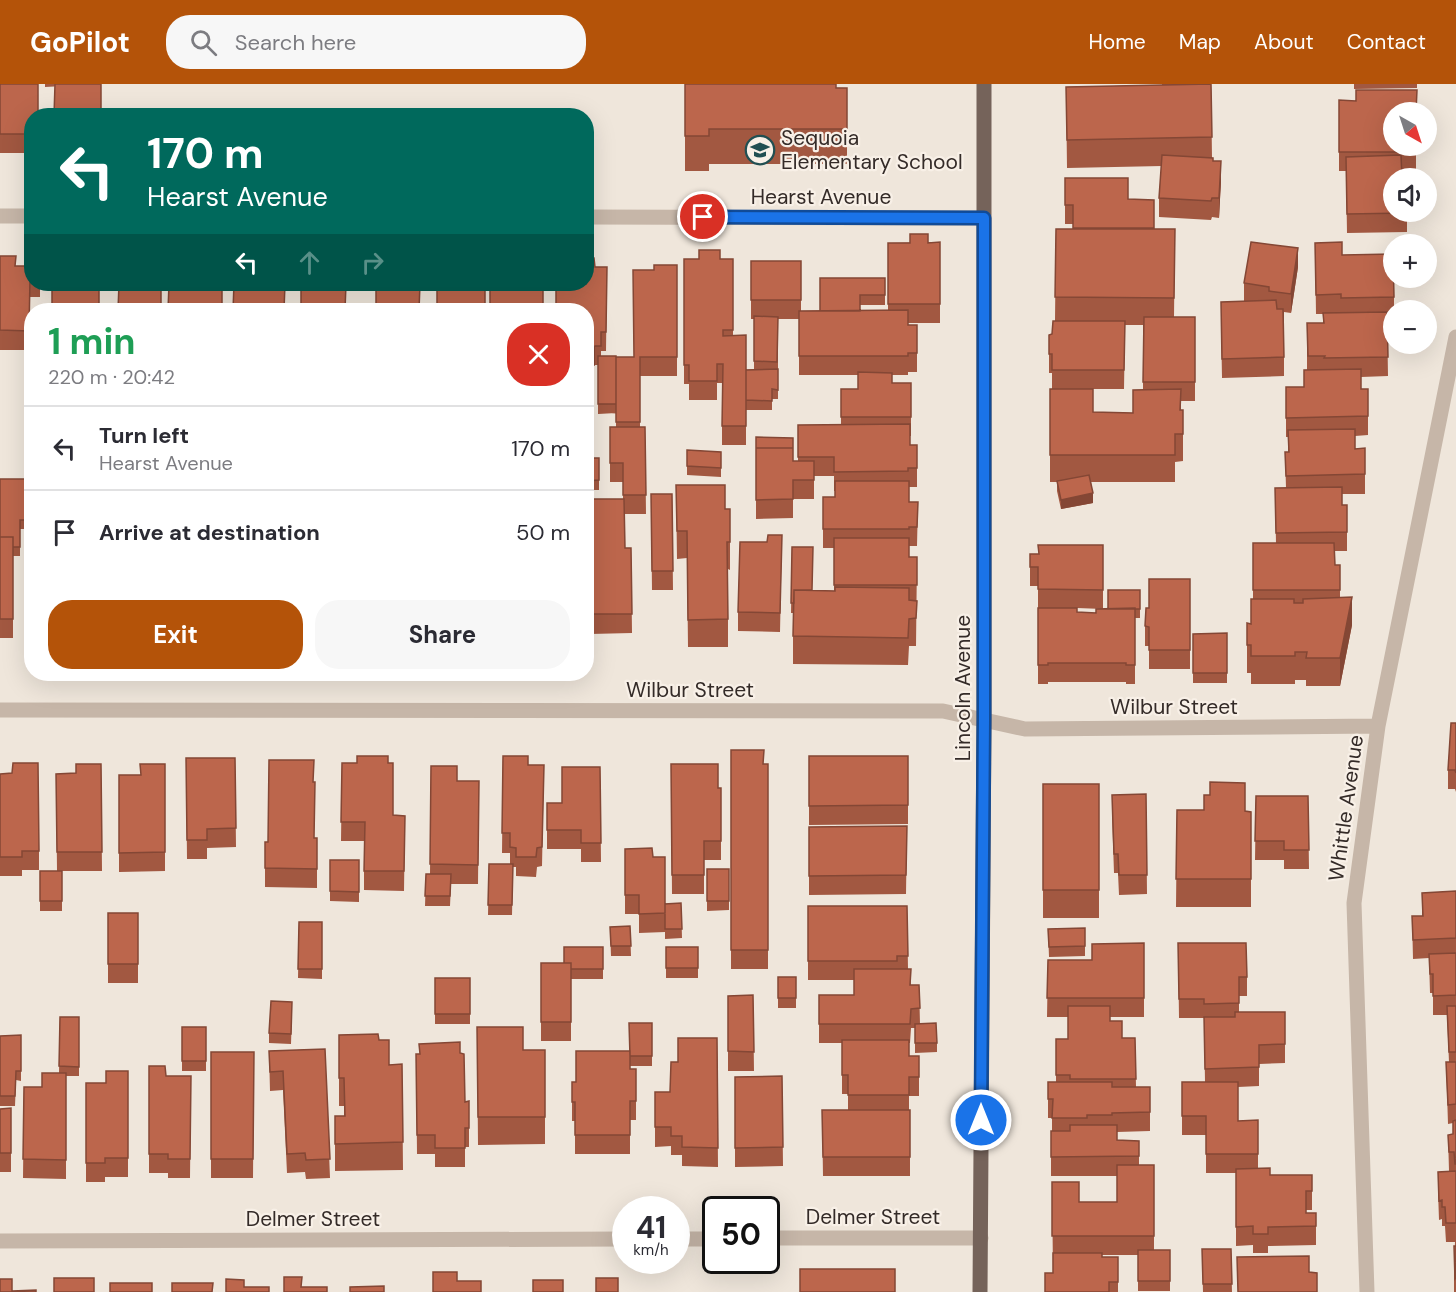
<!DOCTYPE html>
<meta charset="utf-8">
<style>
:root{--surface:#fff;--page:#f7f7f7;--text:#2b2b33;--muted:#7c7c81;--line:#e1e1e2;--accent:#b45309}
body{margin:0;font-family:"DM Sans",sans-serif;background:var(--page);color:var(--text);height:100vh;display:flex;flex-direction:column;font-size:22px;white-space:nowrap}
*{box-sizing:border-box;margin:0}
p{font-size:20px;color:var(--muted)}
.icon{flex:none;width:33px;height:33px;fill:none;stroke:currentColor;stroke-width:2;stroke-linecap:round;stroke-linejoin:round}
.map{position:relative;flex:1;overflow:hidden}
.drawer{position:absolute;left:24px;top:219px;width:570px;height:378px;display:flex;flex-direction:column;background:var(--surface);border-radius:24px;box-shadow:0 6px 24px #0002}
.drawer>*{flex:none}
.banner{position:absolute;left:24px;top:24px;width:570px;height:183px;border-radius:24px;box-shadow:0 6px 24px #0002;background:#00695c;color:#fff;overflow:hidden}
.needle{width:39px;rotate:141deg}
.buttons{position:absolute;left:1383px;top:18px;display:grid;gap:12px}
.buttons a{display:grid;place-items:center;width:54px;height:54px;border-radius:50%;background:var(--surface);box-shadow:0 6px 24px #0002;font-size:30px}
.speed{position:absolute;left:612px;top:1112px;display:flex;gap:12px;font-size:30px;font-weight:700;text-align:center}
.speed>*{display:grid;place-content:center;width:78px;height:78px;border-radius:50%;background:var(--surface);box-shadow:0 6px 24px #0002;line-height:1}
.speed small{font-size:15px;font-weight:400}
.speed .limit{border:3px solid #111;border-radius:9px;background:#fff;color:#111}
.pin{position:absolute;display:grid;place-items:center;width:51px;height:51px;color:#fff;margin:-26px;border:3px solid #fff;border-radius:50%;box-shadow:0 2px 6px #0007}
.me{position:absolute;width:66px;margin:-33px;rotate:0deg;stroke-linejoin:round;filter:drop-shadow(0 0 4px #0008)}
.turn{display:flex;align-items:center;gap:21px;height:126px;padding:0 24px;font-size:27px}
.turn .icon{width:78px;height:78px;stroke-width:2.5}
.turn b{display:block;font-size:42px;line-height:51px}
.lanes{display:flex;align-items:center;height:57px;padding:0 24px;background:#0003;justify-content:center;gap:30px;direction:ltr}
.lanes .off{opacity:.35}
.round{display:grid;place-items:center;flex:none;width:63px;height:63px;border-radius:24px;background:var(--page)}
.headline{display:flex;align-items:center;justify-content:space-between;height:102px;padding:0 24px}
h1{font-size:36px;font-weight:700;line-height:45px;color:#1e9e55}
.cta{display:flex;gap:12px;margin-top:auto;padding:12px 24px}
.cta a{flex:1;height:69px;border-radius:24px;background:var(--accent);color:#fff;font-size:24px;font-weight:700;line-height:69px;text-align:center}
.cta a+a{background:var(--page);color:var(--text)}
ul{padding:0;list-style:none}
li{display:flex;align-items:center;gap:18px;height:84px;padding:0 24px;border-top:2px solid var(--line)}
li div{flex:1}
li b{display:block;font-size:22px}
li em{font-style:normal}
header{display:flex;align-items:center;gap:36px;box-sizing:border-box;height:84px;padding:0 30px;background:var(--accent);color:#fff}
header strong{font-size:28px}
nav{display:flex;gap:33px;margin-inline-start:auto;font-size:21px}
.search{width:420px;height:54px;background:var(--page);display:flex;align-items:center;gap:15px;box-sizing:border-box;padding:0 21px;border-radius:24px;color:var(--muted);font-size:22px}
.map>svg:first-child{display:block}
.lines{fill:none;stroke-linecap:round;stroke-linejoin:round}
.minor{stroke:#c6b6a8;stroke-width:15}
.major{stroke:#75635a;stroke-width:15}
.wall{fill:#a25841;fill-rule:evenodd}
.shaded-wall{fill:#844735}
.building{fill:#bc664c;stroke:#844735;stroke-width:1.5}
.route-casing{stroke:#114b97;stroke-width:15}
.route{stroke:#1a73e8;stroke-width:10}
.labels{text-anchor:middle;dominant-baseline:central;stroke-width:4.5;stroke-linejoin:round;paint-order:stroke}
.poi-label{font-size:21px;fill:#342b28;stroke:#f8f0e7;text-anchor:start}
.street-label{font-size:21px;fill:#342b28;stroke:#f8f0e7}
</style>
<header>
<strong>GoPilot</strong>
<div class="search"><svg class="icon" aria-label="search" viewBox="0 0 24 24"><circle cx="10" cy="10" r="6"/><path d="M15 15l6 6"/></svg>Search here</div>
<nav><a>Home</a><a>Map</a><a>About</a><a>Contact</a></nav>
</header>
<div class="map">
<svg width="1456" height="1208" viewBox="0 0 1456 1208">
<rect width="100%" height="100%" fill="#efe6db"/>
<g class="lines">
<!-- minor -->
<path class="minor" d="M0,132H32
M586,133L983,134
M0,626L943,627L1025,645L1378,642
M766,1154H981
M676,1155H716
M0,1157L626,1155
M1367,1208L1354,819L1378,642L1456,253"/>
<!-- major -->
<path class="major" d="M980,1208L984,636V0"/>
</g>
<!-- wall -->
<path class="wall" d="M0,0L32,32V60H26V69H0Z
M45,0H101L45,3Z
M685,0L847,4V80H709V87H685Z
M1162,0H1211L1212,74L1221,96L1219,134L1212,133L1211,136L1159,133V114L1162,82L1067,84L1066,3L1162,1Z
M1354,0H1417V4L1354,5Z
M1339,16L1416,62V87H1401L1394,94L1407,128V148L1347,149L1346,87H1339Z
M1065,94L1128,115L1154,145H1175L1174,233H1195V317H1181V326H1183V377L1175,378V398H1091L1093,419L1061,425L1057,407V398H1050V305H1052V289H1049V251L1052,250L1055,237L1056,145H1073V140H1065ZM1125,241H1143V305L1133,329L1093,328L1076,305H1124Z
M940,158V239H908V241H917V288H908V291H892V299H911V352H910V361H917V403H909V418H918L917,462H909V473H917L916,562H909L908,581L793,580V529H791L792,463L812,506L834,507V464H823V413H835V407H834V392H814V415H793V434L756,435V353L793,377H798V341H841V305H858V291H799V235H778V315H772V326H746V361H722V299H717V316H689V300H684V175H733V252L746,286L754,285V235H751V177H801V227H820L885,194V221H860V227L888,226V159Z
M1315,159L1342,171L1394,213V232H1387L1388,292L1361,293V305H1368V351L1355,352V365L1365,364V410H1342V421H1347V467H1334L1335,481H1340V514L1352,541L1340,602H1306V596H1295V600H1251V589H1247V539L1251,540L1253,515V459H1276L1275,404H1286L1285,368H1288V353H1286V303H1304L1307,286V239H1323V230H1316Z
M32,165V200H40V213H30L29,266H0V172L16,182H25Z
M677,181V292H640V343H645L646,430H624L625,464H631L632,549L590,550L589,489H586V429H589L623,415V398H610V343H616V273H634L654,186Z
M595,183H607L606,267H601V272H616V329L598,330V281H595L587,289L586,226Z
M1298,183L1291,229L1284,228V292L1222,294L1221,237L1244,217V199Z
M687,366L721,368V393L687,391Z
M586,374H599V406H586Z
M0,395L27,406H32V478H27V445H20V472H13V554H0Z
M676,401L725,425H730V486L728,485V563H688L687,474L677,475Z
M651,410H672L673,506H652Z
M782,451L780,548L738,547V528L767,458Z
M1103,461V525L1077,524V528L1096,529L1108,525L1140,506V534H1135V600H1126V598H1048V600H1038V502H1030V470H1038Z
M1190,495V585H1149V562H1145V542L1149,524Z
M1227,549V599H1193V550Z
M1456,639V708L1455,705H1448V686Z
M731,666L764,680H768V885H731Z
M503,672L528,681H544L542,782L537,783L536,793L516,792V783H513L512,831H488L489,780H510V769H502Z
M809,672H908V740L809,741Z
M186,674H235L236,763L207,764V775H187Z
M342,679H388L393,731L405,732L404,807L364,806V757H341Z
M101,680L102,787H62V827H40V787H57L56,690L76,689Z
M165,680V787L119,788V691H140Z
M671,680L718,704H721V776H704V810H672Z
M431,682L457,697H479L478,800H451L450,822H425L426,790H430Z
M600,683L601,778H581V765H547V719H562Z
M0,690L39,767V786H22V792H0Z
M314,698V754H317V804L265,803V758H268Z
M1043,700H1099V834H1043Z
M1146,710L1147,810L1119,811L1118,789H1114L1112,730Z
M1256,712H1308L1309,785H1284V776H1255Z
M1177,726L1251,728V823H1176Z
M907,742L906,810L809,811V743Z
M625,765L653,773L665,820L681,819L682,854L665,855V848L639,849V830H625Z
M330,776H359V818L330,817Z
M707,785H729V826L707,827Z
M1456,807V1208H1454V1181L1455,1158H1446L1445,1142H1442V1135L1439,1136L1438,1107V1088L1454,1087H1449L1448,1051H1453V1039L1448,1040L1446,978H1449L1447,931H1433V909H1430L1429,874L1413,875L1412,832H1422V809Z
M808,822H907L908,885L911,901H919L920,940L937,959V968L915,969V944H911L910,959H909V972L919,991V1012H909V1026H910V1092H823L822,1026H848V1010H842V959H819V911H854V896H808Z
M108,829H138V899H108Z
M299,838H322V895L298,894Z
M630,842L631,872H611L610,843Z
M1085,844V872L1049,873L1048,845Z
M1144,859V933H1110V937L1122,954H1135L1136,1003H1150V1047L1117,1048V1056L1139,1057V1081H1154V1166H1170V1207H1138V1171H1102V1173H1118V1208H1045L1053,1189L1052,1098L1079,1118H1117V1092H1051V1047H1052V1034H1048V998H1056V955H1068V933H1047L1048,876H1092Z
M1178,859L1247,893V912H1239V928H1285V979L1259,980V1002L1238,1003V1037L1258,1036V1084L1270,1091H1312V1126H1306V1129H1316V1161L1268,1162V1169H1253V1161L1236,1162V1089H1206V1051H1182V998H1205L1204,934H1179Z
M666,863H698V894H666Z
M541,879L603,885V895H571V957H541Z
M796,893V924H778V914Z
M435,894H470V940H435Z
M753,911L754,987H728V912Z
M292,928L291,960L269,959V949Z
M60,933H79V992H66V1095L23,1094L24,1003H42L59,989Z
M652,939V982H630V985L636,1004V1036H630V1070H575V1037H572V998H576L629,967Z
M206,943V987H182V977Z
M477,943L523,966H545V1060L478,1061Z
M21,951V997L16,996L15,1022H0V952Z
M339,951L379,956L389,981L402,980L403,1086L335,1087V1032H344V1022H339Z
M717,954L718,1083L682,1082V1071H671V1062L655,1063V1008H670L678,978Z
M325,965L330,1094L306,1095L305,1088L287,1089L283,1006L270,1007L269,967Z
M211,968H254L253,1094H211Z
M460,969L465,1018L469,1017V1063H465V1083H435V1070H417L416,970Z
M149,982L166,992H191L190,1094H168V1089H149Z
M128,987V1093H105V1098H86V999H106Z
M782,992L783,1082L735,1083V993Z
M11,1024V1088H0V1025Z
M1202,1165H1231L1232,1208H1203Z"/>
<!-- shaded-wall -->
<path class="shaded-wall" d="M1221,77V96L1219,134V114Z
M1298,164V183L1291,229V210Z
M595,262V281L587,289V270Z
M1093,409V419L1061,425V416Z
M1352,513V541L1340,602V574Z"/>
<!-- building -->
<path class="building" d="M0,0H38V32H32V41H26V50H0Z
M55,0H101V32H54Z
M685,0H836V4H847V45H709V52H685Z
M1211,0L1212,53L1067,56L1066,3Z
M1356,6H1417L1416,28H1394V62H1416V68H1339V16L1356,17Z
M1162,71L1213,74V77H1221L1219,114H1212L1211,117L1159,114Z
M1401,71L1402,94H1394V128H1407V129L1347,130L1346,73Z
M1065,94H1128V115L1154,116V144H1073V121H1065Z
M1056,145H1175L1174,214L1055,213Z
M910,150H928V159L940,158V220H888V159H910Z
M1251,158L1298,164L1291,210L1269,207V203L1244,199Z
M1342,158V171L1393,170L1394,213L1341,214V210L1316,211L1315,159Z
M26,165H32V194H30L29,247L0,246V172H16L15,182H25Z
M699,166H720V175H733V246H723V252L746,251V342H722L723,280H717V297H689V281H684V175H699Z
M586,174H594L595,183H607L606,248H601V262H595L587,270L586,226H556V200H586Z
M751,177H801V216H751Z
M654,181H677V273H640V338H616V273H634L633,186H654Z
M820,194H885V211H860V227H820Z
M52,200H96V203H99V226H52Z
M119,200H161V226H118Z
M169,200H219V202H222V226H168Z
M234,200H285L284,226H233Z
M301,200H346L345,226H301Z
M376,200H420L419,226H376Z
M437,200H485V226H437Z
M490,200H543V226H490Z
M1276,216L1277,225H1283L1284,273L1222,275L1221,218Z
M908,226V241H917V269H908V272H799V227Z
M1387,228L1388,273L1324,274L1325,272H1308L1307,239H1324L1323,229Z
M754,232L778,233L777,278L754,277Z
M1144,233H1195V298H1143Z
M1053,237H1125L1124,286H1052V270H1049V251L1052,250Z
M598,272H616V320H598Z
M778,285V306L772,305V317L746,316V286Z
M1361,285V305H1368V332L1286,334V303H1304V286Z
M858,288L892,289V299H911V333H841V305H858Z
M1050,305H1093V328L1133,329V306L1181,305L1180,326H1183V350H1175V371H1050Z
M910,340V361H917V384H908V387L834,388V373H798V341Z
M610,343H645L646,411H623V379H610Z
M1355,345V365L1365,364V390L1286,392L1285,368H1289L1288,346Z
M756,353L793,354V368V364H756V370Z
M756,364H793V377H814V396H793V415L756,416Z
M687,366L721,368V384L687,382Z
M586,374H599V396L586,397Z
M1089,391L1093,409L1061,416L1057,397Z
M0,395H27V406H32V468H27V436H20V463H13V453H0Z
M835,397H909V418H918L917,443H909V445H823V413H835Z
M676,401H725V425H730V458H727L728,535L688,536L687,447H677Z
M1342,403V421H1347V448L1276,449L1275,404Z
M651,410H672L673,487H652Z
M589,415H624L625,464H631L632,530H590L589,470H586V429H589Z
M768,451H782L780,529L738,528L740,458H767Z
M0,453H13V535H0Z
M834,454H909V473H917V501H834Z
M1253,459H1334L1335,481H1340V506H1253Z
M1038,461H1103V506L1038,505V483H1030V470H1039Z
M792,463H813L812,506H794V519H791Z
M1149,495H1190V566H1149V543L1145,542L1146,524H1149Z
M835,503L909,504V516L917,517L916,534L909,535L908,554L793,552L794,506L835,507Z
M1108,506H1140V525H1108Z
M1352,513L1340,574H1306L1307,568H1295V572H1251V561H1247V539L1251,540V515H1294V519H1303V515Z
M1038,524H1077V528L1096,529V525L1135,524V581H1126V579H1048V581H1038Z
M1227,549V589H1193V550Z
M1451,639H1456V689L1455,686H1448Z
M731,666H764L763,680H768V866H731Z
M357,672H388V679H393V731L405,732L404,787H364L365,738H341L342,679H357Z
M503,672H528V681H544L542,763L537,764L536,773H516V764L510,763V749H502Z
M809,672H908V721L809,722Z
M186,674H235L236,744L207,745V756H187Z
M269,676H314L313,698H315L314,754H317V785L265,784V758H268Z
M13,679H38L39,767H22V773H0V690L12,689Z
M76,680H101L102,768H57L56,690L76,689Z
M140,680H165V768L119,769V691H141Z
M671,680H718V704H721V757H704V791H672Z
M431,682H457V697H479L478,781L430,780Z
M562,683H600L601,759H581V746H547V719H562Z
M1210,698L1245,699V727L1251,728V795H1176L1177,726H1204V711H1210Z
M1043,700H1099V806H1043Z
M1146,710L1147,791H1119L1118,770H1114L1112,711Z
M1256,712H1308L1309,766H1284V757H1255Z
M907,742L906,791L809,792V743Z
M652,764L653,773H665V829L639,830V811H625V765Z
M330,776H359V808L330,807Z
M489,780H513L512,821H488Z
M707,785H729V817H707Z
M40,787H62V817H40Z
M426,790H451L450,812H425Z
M1456,807V854L1413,856L1412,832H1423L1422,809Z
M681,819L682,845H665V820Z
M808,822H907L908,872H897V877H808Z
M108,829H138V880H108Z
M299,838H322V885H298Z
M630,842L631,862H611L610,843Z
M1085,844V862L1049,863L1048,845Z
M1144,859V914H1047L1048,876H1092V860Z
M1178,859H1246L1247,893H1239V919L1204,920V915H1179Z
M564,863H603V885H571V879H564Z
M666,863H698V884H666Z
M1456,869V911L1433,912V890H1430L1429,870Z
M541,879H571V938H541Z
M854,885H911L910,901H919L920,924L911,925L910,940H819V911H854Z
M778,893H796V914H778Z
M435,894H470V930H435Z
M753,911L754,968L728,967V912Z
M271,917L292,918L291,950L269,949Z
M1068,922H1110V937H1122V954H1135L1136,995H1070V991H1056V955H1068Z
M1447,922H1456V968H1449Z
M1235,928H1285V960L1259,961V983L1205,985L1204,933H1235Z
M60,933H79V983L59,982Z
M629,939H652V972H630Z
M936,939L937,959H915V940Z
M182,943H206V977H182Z
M477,943H523V966H545V1033H478Z
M378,950L379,956H389V981L402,980L403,1058L335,1060V1032H345L344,994H339V951Z
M21,951V987H16L15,1012H0V952Z
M678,954H717L718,1064L682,1063V1052H671V1043H655V1008H670L671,978H678Z
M842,956H909V972H919V993H909V1011H848V991H842Z
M460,958V969L464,970L465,1018L469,1017V1044H465V1064H435V1051H417L416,970H420L419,960Z
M325,965L330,1075L306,1076L305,1069L287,1070L283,987L270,988L269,967Z
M576,967H630V985H636V1017H630V1051H575V1018H572V998H576Z
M211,968H254L253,1075H211Z
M1446,978H1456V1020L1448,1021Z
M149,982H165L166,992H191L190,1075H168V1070H149Z
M106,987H128V1074H105V1079H86V999H106Z
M42,989H66V1076L23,1075L24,1003H42Z
M782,992L783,1063L735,1064V993Z
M1048,998H1112V1003H1150V1028L1112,1029V1031H1087V1034H1052L1053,1015H1048Z
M1182,998H1238V1037L1258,1036V1070H1206V1032H1182Z
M11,1024V1069H0V1025Z
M822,1026H910V1073H823Z
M1456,1036V1080H1455L1454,1068H1449L1448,1051L1453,1050V1037Z
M1070,1041H1117V1056L1139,1057V1072L1051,1073V1047H1070Z
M1117,1081H1154V1152H1052V1098H1079V1118H1117Z
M1270,1084V1091H1312V1107H1306V1129H1316V1142L1268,1143V1150H1253V1142L1236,1143V1085Z
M1456,1087V1139H1446L1445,1123H1442V1116L1439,1117L1438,1088Z
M1454,1162H1456V1194L1455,1195Z
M1202,1165H1231L1232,1200H1203Z
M1138,1166H1170V1197H1138Z
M1053,1169H1102V1173H1118V1198H1109V1208H1045V1189H1053Z
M1309,1172V1188L1317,1189V1208H1238L1237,1173Z
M800,1185H895V1208H800Z
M433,1188H457V1197H481V1208H433Z
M284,1193H302L301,1203H327V1208H284Z
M54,1194H94V1208H54Z
M596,1194H618V1208H596Z
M0,1195H12V1207L36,1206V1208H0Z
M226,1195L244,1196V1203H269V1208H226Z
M533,1196H563V1208H533Z
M110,1199H152V1208H110Z
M172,1199H213L212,1208H172Z
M384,1202V1208H350V1203Z"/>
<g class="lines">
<!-- route casing -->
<g class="route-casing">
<path id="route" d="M703,133L984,134V636L981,1036"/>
</g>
<!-- route -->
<use href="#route" class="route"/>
</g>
<!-- icons -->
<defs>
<g id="school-ring" transform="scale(1.5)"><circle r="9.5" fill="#f8f0e7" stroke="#214f52" stroke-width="1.5"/><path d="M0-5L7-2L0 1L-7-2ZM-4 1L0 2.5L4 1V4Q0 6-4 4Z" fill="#214f52"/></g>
</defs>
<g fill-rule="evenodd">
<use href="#school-ring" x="760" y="66"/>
</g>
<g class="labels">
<!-- poi labels -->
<g class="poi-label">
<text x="781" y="54">Sequoia<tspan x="781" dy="24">Elementary School</tspan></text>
</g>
<!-- street labels -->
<g class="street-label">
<text x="821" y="113">Hearst Avenue</text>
<text transform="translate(963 604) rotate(-90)">Lincoln Avenue</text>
<text x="690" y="606">Wilbur Street</text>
<text x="1174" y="623">Wilbur Street</text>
<text transform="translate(1346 724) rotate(-82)">Whittle Avenue</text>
<text x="873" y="1133">Delmer Street</text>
<text x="313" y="1135">Delmer Street</text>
</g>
</g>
</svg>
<div class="buttons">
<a><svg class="needle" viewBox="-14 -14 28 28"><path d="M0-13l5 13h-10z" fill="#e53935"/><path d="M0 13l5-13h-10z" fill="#7c7c81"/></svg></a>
<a><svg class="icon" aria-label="sound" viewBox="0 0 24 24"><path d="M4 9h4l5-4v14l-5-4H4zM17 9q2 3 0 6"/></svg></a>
<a>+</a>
<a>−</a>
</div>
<div class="speed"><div>41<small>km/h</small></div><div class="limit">50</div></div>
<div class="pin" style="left:703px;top:133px;background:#d93025"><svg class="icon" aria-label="arrive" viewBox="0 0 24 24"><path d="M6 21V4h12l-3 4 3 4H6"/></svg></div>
<svg class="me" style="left:981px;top:1036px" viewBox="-20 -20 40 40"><circle r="17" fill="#1a73e8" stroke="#fff" stroke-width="3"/><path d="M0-11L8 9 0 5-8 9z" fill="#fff"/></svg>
<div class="banner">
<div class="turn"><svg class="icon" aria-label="left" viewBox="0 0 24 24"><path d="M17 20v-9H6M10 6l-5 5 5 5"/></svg><div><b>170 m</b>Hearst Avenue</div></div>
<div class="lanes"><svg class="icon" aria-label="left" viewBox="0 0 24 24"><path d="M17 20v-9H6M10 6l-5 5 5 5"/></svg><svg class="icon off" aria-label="ahead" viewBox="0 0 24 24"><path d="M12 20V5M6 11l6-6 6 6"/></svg><svg class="icon off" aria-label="right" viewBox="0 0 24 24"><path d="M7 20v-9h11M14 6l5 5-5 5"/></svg></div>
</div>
<section class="drawer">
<div class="headline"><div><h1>1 min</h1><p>220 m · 20:42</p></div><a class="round" style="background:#d93025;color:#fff"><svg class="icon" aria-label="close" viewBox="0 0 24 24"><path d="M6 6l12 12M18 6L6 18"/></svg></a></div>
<ul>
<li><svg class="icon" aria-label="left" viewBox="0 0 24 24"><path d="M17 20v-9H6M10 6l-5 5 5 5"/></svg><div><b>Turn left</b><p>Hearst Avenue</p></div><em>170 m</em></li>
<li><svg class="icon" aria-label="arrive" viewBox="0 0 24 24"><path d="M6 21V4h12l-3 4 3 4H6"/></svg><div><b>Arrive at destination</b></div><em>50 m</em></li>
</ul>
<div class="cta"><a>Exit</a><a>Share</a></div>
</section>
</div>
